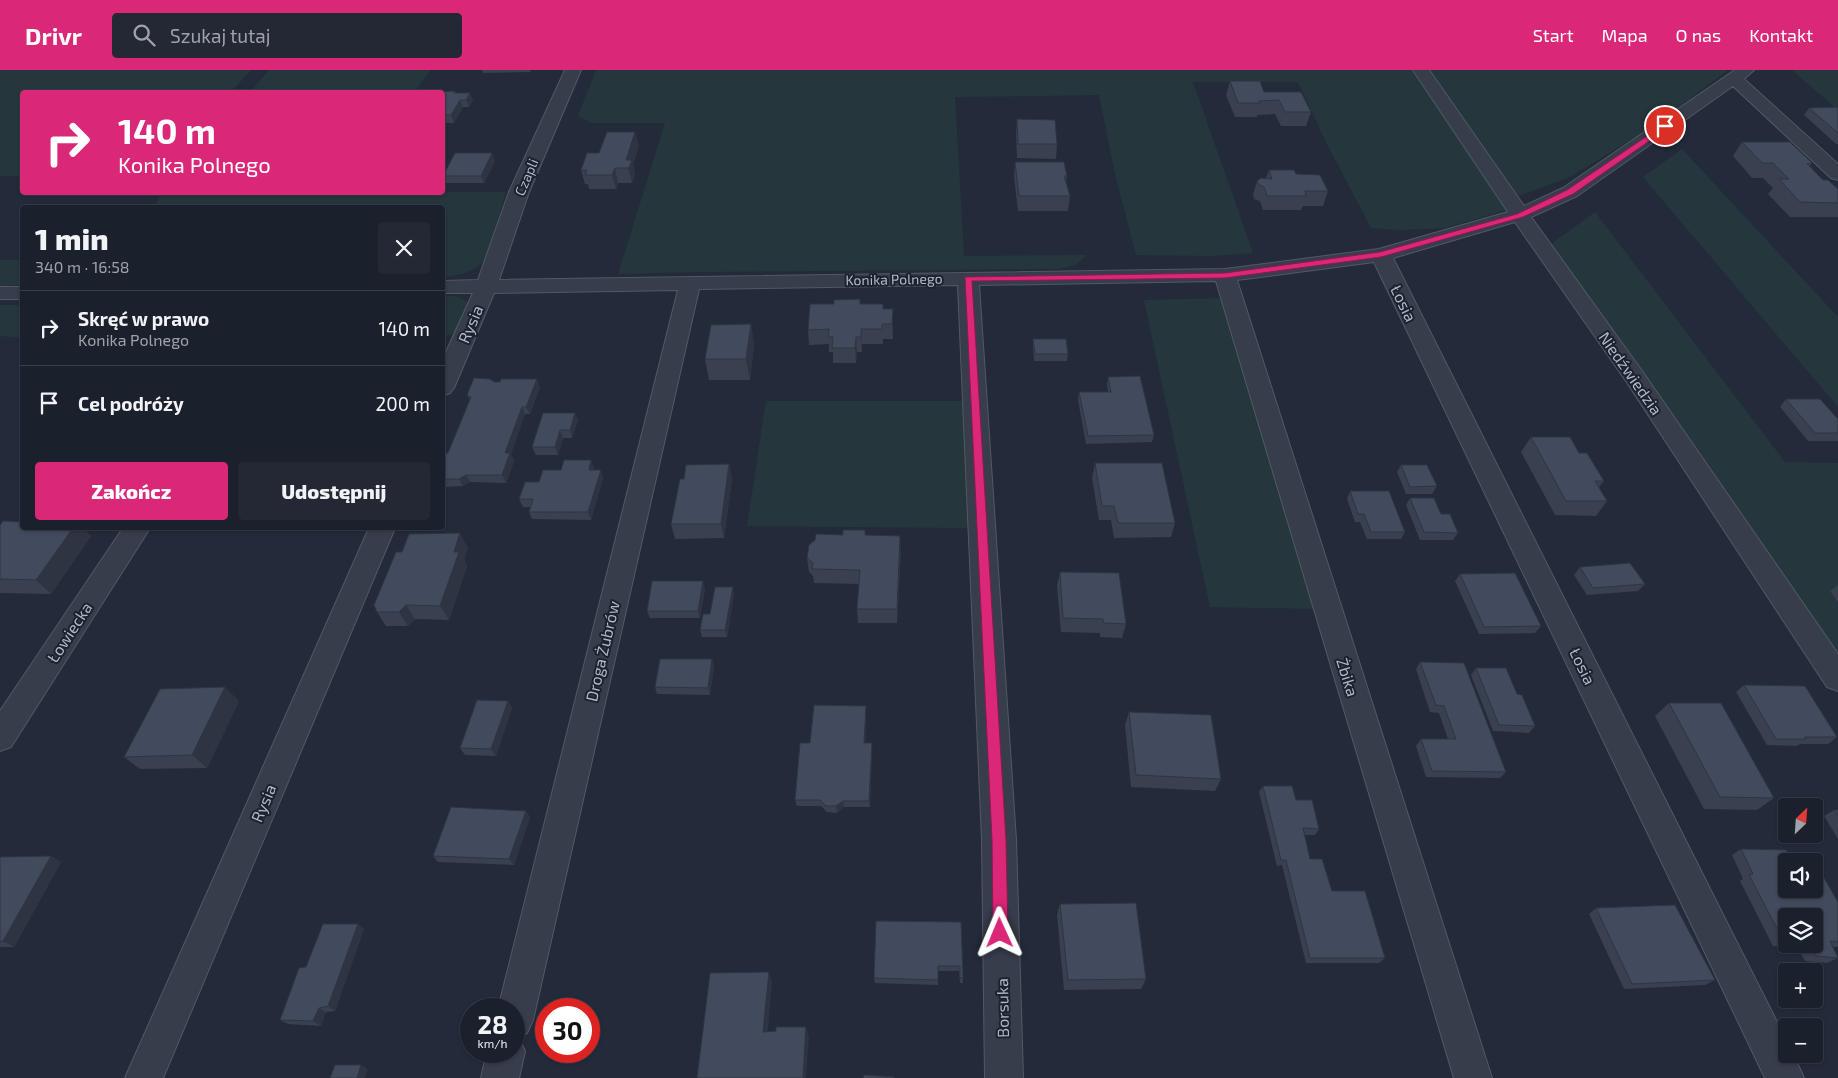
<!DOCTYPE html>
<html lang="pl">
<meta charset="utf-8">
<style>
:root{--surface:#1a202c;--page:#232834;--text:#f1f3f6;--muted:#9fa3a9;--line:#383e48;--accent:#db2777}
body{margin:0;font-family:"Exo 2",sans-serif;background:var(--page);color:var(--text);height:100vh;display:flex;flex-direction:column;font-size:19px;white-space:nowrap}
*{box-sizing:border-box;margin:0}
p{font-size:16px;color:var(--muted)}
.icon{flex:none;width:28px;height:28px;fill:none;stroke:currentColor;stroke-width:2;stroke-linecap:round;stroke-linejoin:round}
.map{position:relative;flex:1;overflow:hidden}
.side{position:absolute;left:20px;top:135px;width:425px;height:325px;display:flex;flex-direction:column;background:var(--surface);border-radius:5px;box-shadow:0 1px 4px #0004,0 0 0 1px var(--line)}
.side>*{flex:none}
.guide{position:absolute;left:20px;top:20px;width:425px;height:105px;border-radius:5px;box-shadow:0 1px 4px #0004,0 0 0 1px var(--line);background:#db2777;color:#fff;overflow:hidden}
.needle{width:32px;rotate:25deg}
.buttons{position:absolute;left:1778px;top:728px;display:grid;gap:10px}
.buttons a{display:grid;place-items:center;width:45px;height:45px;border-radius:5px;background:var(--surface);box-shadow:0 1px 4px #0004,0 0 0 1px var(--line);font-size:25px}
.speed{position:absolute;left:460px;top:928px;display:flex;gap:10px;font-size:25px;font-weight:700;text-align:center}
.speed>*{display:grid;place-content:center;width:65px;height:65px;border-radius:50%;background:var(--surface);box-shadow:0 1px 4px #0004,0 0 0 1px var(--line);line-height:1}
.speed small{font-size:12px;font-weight:400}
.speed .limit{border:8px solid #d22;background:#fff;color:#111}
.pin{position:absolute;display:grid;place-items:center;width:42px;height:42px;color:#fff;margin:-21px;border:2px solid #fff;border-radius:50%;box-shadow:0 1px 5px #0007}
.me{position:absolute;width:55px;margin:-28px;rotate:359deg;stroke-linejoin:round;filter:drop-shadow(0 0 4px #0008)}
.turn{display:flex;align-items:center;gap:18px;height:105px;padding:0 15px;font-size:22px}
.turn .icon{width:65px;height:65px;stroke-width:2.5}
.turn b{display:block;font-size:35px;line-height:42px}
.round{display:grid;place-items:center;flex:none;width:52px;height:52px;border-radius:5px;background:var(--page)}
.summary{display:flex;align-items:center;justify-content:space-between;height:85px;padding:0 15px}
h1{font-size:30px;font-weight:800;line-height:38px}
.cta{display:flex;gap:10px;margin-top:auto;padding:10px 15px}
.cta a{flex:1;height:58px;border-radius:5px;background:var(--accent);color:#fff;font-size:20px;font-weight:800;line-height:58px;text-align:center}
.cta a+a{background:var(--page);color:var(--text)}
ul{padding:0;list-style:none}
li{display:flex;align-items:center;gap:15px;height:75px;padding:0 15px;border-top:1px solid var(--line)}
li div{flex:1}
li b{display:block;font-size:19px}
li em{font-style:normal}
header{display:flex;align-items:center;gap:30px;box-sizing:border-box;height:70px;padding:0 25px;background:var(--accent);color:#fff}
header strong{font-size:24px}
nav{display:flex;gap:28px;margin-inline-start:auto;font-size:18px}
.search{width:350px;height:45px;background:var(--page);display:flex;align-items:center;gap:12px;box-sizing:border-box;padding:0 18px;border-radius:5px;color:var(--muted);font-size:19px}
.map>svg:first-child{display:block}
.green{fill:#25373c}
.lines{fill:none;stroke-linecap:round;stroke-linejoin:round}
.street-casing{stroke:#525866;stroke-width:2}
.street{fill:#373d4b;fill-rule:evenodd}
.wall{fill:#394050;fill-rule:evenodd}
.shaded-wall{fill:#2e3441}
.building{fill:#424a5d;stroke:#2e3441}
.route{fill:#db2777;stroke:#8e194d}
.labels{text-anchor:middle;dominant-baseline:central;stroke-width:4;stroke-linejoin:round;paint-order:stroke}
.far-street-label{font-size:14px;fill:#b2b8c7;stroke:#1c2230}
.street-label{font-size:16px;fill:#b2b8c7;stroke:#1c2230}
</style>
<header>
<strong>Drivr</strong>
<div class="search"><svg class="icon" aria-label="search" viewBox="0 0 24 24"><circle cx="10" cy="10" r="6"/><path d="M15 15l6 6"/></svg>Szukaj tutaj</div>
<nav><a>Start</a><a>Mapa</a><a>O nas</a><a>Kontakt</a></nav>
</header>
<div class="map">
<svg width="1838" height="1008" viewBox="0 0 1838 1008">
<rect width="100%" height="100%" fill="#232b3b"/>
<!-- green -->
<path class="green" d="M0,0H251L231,22H22V106H0Z
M269,0H430L415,22H250Z
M596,0H1415L1510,139L1445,158L1400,160L1371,158L1326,72L1298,12H1193L1253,183L1210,186L1136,185L1114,100L1099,25L955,27L964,186L1086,185L1076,195L1059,199L694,202L618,204L665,53H591L578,46Z
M1430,0H1728L1652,57L1570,107L1518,126Z
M1792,0H1838V40Z
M1682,79L1838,247V337L1643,107Z
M164,122H506L486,189C473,202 461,206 443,207L442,138H152Z
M1595,142L1785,392L1838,393V590L1551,174Z
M0,190H22V215L0,216Z
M443,225L459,227L469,233L458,262L443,267Z
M1226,228L1317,539L1210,537L1144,230Z
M0,235H22V268L0,266Z
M766,331H963L968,458L747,456Z"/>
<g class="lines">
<!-- street casing -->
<g class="street-casing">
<path id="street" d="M565,0H581L529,122L499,210L1225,199L1379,179L1508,142L1413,0H1429L1524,136L1563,118L1735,0H1754L1744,9L1838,94V110L1831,108L1733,16L1577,126L1531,147L1642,301L1838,584V621L1827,617L1626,311L1515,152L1393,188L1786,970V984H1793L1804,1008H1765L1374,192L1237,210L1492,1008H1454L1216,211L979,215L1016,770L1023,1008H985L982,770L958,215L699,219L533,950L527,963L518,967L525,981L519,1008H481L487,981H514V939H498L678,220L494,223L454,318L450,323L442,326V291L473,223H442V211L478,210L509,122Z
M0,217H22V229H0Z
M123,458H150L11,677L0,681V641Z
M369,458H395L163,1008H125Z"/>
</g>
<!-- street -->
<use href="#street" class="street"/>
</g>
<!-- wall -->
<path class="wall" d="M482,0H531L530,2L483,3Z
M1230,11L1264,22L1311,42L1306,56H1281L1275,44L1257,45V47H1235L1226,25Z
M455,21L456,23L473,30L469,37H463L454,53H442V22Z
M1809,38H1838V74H1836L1804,45Z
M1017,49L1057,74L1056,89L1017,88L1016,63Z
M1742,72L1812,93L1810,96L1823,110L1838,119V147H1790L1768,124L1773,118L1763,108H1752L1733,86Z
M639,76L633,94L635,104L632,113H618L616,119H589L588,114H585L581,100L599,83Z
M495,91L484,113H446L443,106Z
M1015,92L1067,106L1066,112L1070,126L1068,141H1018L1014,107Z
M1269,100L1296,104L1328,121L1323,136H1303L1301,140H1263L1260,131L1254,129L1253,125L1257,111L1266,108Z
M860,234L883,239L893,254V269H883V274H862V282H857L856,293H833V282H829V274L809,275L808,260Z
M751,254L754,276L750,310H709L705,289Z
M1033,269L1068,284L1067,291H1034L1033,277Z
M1108,307L1154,365L1152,372L1086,374L1078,330L1079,322H1108L1107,315Z
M494,312L540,317L530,344H525L511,384L514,391L506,413L470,412L463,416L445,417L442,415V385L448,383L470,330L467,325Z
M1786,329L1838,349V371H1808L1780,337Z
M543,343L578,350L572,368H563L558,385H536L532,377Z
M1531,367L1579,383L1604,411L1599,417L1607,431L1596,446L1555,445L1521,382Z
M591,390L594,398V400L603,408L591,450L532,449L529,442L530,437H523L519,429L539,412L561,400Z
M1095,393L1175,453L1171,467L1114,468L1111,450H1099L1092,408Z
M729,394L732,409L724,468L675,469L671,454L684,409Z
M1401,395L1437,416L1432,424H1406L1397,402Z
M1350,421L1405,462L1401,469H1367L1360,452H1355L1347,429Z
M1410,428L1458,463L1453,470H1420L1406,435Z
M0,455L91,466L51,524L0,523Z
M865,465L901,480L897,553H858L857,539L859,514L814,513L813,506L809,502L807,488Z
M468,478L464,490L467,496L449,550L415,549L408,556H386L377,542Z
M1580,497L1645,514L1638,521L1587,525L1574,505Z
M1060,502L1126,554L1122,568L1100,567V563L1061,562L1057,516Z
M1460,504L1541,556L1535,563L1479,564L1455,511Z
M1838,515V532L1830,521Z
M705,519L700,548H650L647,541Z
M734,524L727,567H702L700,560L710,544Z
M712,589L714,596L710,625L657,624L655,617Z
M1420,592L1506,702L1500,708L1426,707L1416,676L1421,669H1448L1439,643L1430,642L1416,599Z
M1476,598L1535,656L1529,663L1493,661L1471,605Z
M1744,615L1837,667L1828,674H1800L1797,676L1767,675L1736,622Z
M239,631L207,698L140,699L124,687Z
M508,631L512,638L496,686L465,685L460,678Z
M1669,633L1774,728L1757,740L1704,739L1655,646Z
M866,636L865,673H872V680L870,737H844L837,743L827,742L821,736H797L795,730L810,673Z
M1129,642L1221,709L1215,721L1131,717L1125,655Z
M1263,716L1296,730L1319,759L1315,765H1304L1310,789L1332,821L1385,888L1379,893H1306L1282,795L1277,796L1259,722Z
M1834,740H1838V769L1824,746Z
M526,741L530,747L514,795L438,792L433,786Z
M1741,779L1786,819L1838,832V877H1833L1838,888L1827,893L1805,891L1797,876H1773L1740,811L1743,809L1732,785ZM1786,846L1814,874H1786Z
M51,786L61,792L14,877H0V787Z
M1060,834L1146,909L1141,919L1064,920L1057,845Z
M1596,838L1715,910L1705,915L1624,919L1589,844Z
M961,852L963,908V913H960L959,901H938V915L875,913L874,908Z
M364,859L335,941L326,942L321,956L288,954L280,950L306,897Z"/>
<!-- shaded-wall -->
<path class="shaded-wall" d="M470,23L473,30L469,37L466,30Z
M460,30L463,37L454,53L451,45Z
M635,62L639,76L633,94L635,104L632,113L626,90Z
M492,83L495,91L484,113L481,106Z
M615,98L618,113L616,119L612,105Z
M893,239V269L892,254Z
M751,254L754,276L750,310L746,289Z
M861,259L862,274V282L861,267Z
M856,267L857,282L856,293L855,278Z
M537,309L540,317L530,344L526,337Z
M522,337L525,344L511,384L514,391L506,413L502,405L505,383Z
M575,343L578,350L572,368L570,360Z
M560,360L563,368L558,385L555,377Z
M591,390L594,398L592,408L589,400Z
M729,394L732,409L724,468L721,454Z
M601,400L603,408L591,450L588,442Z
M466,405L470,412L463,416L459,409Z
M73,458H83L91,466L51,524L36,510Z
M460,463L468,478L464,490L467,496L449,550L440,536L454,482Z
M900,466L901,480L897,553V539Z
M703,511L705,519L700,548L698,541Z
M733,517L734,524L727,567L725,560Z
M406,535L415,549L408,556L399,542Z
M712,589L714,596L710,625L708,618Z
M225,617L239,631L207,698L192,685Z
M508,631L512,638L496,686L491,679Z
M866,636V642L865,680L864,673Z
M872,673V680L870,737L869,731Z
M843,731L844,737L837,743L836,736Z
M526,741L530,747L514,795L509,789Z
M51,786L61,792L14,877L3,871Z
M358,854L364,859L335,941L328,936Z
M769,902L772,912L767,970L763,962Z
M319,938L326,942L321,956L313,951Z
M806,957L809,966L806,1008H803Z
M361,995L368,999L365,1008H357Z"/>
<!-- building -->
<path class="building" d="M1230,11H1260L1264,22H1301L1311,42H1285L1279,30L1259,31L1260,33H1238Z
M455,21L454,23H470L466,30H460L451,45H442V22H439Z
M1837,37L1838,38V63L1809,38Z
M1017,49L1055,50L1057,74H1018Z
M607,62H635L626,90H632L629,98H615L612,105H585L587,100H581L587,83H599Z
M1742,72H1790L1812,93L1807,94L1823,110H1828L1838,119V133L1800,132L1779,109H1789L1773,93H1762Z
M455,83H492L481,106H443Z
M1015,92H1064L1067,106H1064L1070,126H1019Z
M1269,100H1294L1296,104L1320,105L1328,121H1305L1306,126H1267L1264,117L1258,114L1257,111L1261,108L1272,109Z
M860,229V234H883V239H893L892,254H882V259H861V267H856L855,278H832L833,267H828L829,259L808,260L810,234H834V230Z
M751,254L746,289H705L711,255Z
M1033,269H1066L1068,284H1035Z
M1140,306L1154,365L1088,366L1079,322H1111L1108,307Z
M474,308L490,309L494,312H500L501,309H537L526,337H522L505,383H510L502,405H466L459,409H442V385L443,383H448L471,327L467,325Z
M1786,329H1820L1838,349V363H1815Z
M543,343H575L570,360H560L555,377H532Z
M1531,367H1570L1579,383H1587L1604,411H1595L1607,431H1566Z
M564,390H591L589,400H601L588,442H529L533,429H519L525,412H539L543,400H561Z
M1095,393H1162L1175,453H1118L1114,436H1102Z
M729,394L721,454H671L680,409H684L686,395Z
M1401,395H1427L1437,416L1410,417Z
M1350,421H1389L1405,462H1371L1364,444H1358Z
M1410,428H1434L1441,444H1450L1458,463L1424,462Z
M3,451L22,452V458H73L36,510L0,509V455Z
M843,460H865V465L900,466L897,539H857L860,500L812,499L813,493L807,488L809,475L815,470L816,464L843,465Z
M460,463L454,482H459L440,536L406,535L399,542H377L374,535L396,482H402L409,464Z
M1630,493L1645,514L1593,518L1580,497Z
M1060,502L1119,503L1126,554L1104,553L1103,549L1063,548Z
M1515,503L1541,556L1484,557L1460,504Z
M652,511H703L698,541H647Z
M715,517H733L725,560H700L703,544H710Z
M660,589H712L708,618L655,617Z
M1420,592L1464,593L1506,702L1432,701L1421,669H1456L1444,636L1436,635Z
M1476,598H1506L1517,624L1522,625L1535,656L1499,655Z
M1744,615L1805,616L1837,667H1805L1806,669H1776Z
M225,617L192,685L124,687L160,619Z
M477,630L508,631L491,679L460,678Z
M1669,633H1721L1774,728L1720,727Z
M814,635L866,636L864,673H872L869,731H843L836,736H826L820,730H795L800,673H810Z
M1129,642L1211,645L1221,709L1136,705Z
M1263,716H1292L1296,730H1312L1319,759L1303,758L1310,789H1322L1332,821H1365L1385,888H1310L1286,790H1281Z
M451,737L526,741L509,789L433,786Z
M1834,740H1838V746Z
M1741,779L1786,780L1792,791H1786V819H1814V806H1823L1838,832V872L1830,871L1838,888L1816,886L1809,874H1814V846H1786V870H1783L1749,805L1753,804Z
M51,786L3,871L0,872V787Z
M1136,833L1146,909L1068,910L1060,834Z
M1675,835L1715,910L1632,914L1596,838Z
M876,851L961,852L963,908H960V896H938V910L874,908Z
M323,854H358L328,936L319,938L313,951L280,950L299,898L306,897Z
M769,902L763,962L776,961V957H806L803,1008H697L710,903Z
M335,995H361L357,1008H330Z
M864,1005L894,1007V1008H863Z"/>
<!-- route -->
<path class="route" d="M1665,54L1669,56L1668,58L1573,124L1523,147L1381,187L1225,208L972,211L1006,770L1008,863L1006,868L1000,871L995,868L993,863L992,770L965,207L1225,203L1380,182L1517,144L1567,120Z"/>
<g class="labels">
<!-- far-street labels -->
<g class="far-street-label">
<text transform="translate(526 107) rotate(-67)">Czapli</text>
<text transform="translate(894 209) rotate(-1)">Konika Polnego</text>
</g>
<!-- street labels -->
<g class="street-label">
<text transform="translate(1404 233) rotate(64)">Łosia</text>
<text transform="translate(470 254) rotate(-67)">Rysia</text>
<text transform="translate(1631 303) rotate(55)">Niedźwiedzia</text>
<text transform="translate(69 562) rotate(-57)">Łowiecka</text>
<text transform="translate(602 581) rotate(-77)">Droga Żubrów</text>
<text transform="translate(1583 596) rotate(64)">Łosia</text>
<text transform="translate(1348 607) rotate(73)">Żbika</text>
<text transform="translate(263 733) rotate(-67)">Rysia</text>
<text transform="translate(1002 938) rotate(-91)">Borsuka</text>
</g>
</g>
</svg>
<div class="buttons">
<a><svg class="needle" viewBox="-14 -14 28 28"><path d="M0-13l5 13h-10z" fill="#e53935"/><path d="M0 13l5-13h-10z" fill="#9fa3a9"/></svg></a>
<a><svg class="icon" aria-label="sound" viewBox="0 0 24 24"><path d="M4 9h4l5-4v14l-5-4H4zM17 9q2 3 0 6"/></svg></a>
<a><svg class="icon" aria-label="layers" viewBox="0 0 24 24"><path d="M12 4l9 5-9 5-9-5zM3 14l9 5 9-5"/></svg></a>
<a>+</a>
<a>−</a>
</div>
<div class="speed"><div>28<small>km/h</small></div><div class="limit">30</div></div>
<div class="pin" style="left:1665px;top:56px;background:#d93025"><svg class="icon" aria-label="arrive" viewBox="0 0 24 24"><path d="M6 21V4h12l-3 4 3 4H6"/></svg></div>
<svg class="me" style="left:1000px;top:863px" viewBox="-20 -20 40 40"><path d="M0-17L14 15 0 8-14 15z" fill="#db2777" stroke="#fff" stroke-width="4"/></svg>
<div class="guide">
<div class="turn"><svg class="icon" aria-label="right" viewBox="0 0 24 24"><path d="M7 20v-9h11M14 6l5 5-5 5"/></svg><div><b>140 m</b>Konika Polnego</div></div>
</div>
<section class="side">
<div class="summary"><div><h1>1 min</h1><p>340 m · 16:58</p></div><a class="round"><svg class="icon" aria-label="close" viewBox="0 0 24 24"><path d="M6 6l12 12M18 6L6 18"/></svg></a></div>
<ul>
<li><svg class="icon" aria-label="right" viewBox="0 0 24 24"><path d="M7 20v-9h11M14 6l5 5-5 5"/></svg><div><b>Skręć w prawo</b><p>Konika Polnego</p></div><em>140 m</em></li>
<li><svg class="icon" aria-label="arrive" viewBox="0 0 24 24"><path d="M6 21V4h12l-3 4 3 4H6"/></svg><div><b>Cel podróży</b></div><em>200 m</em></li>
</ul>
<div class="cta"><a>Zakończ</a><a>Udostępnij</a></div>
</section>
</div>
